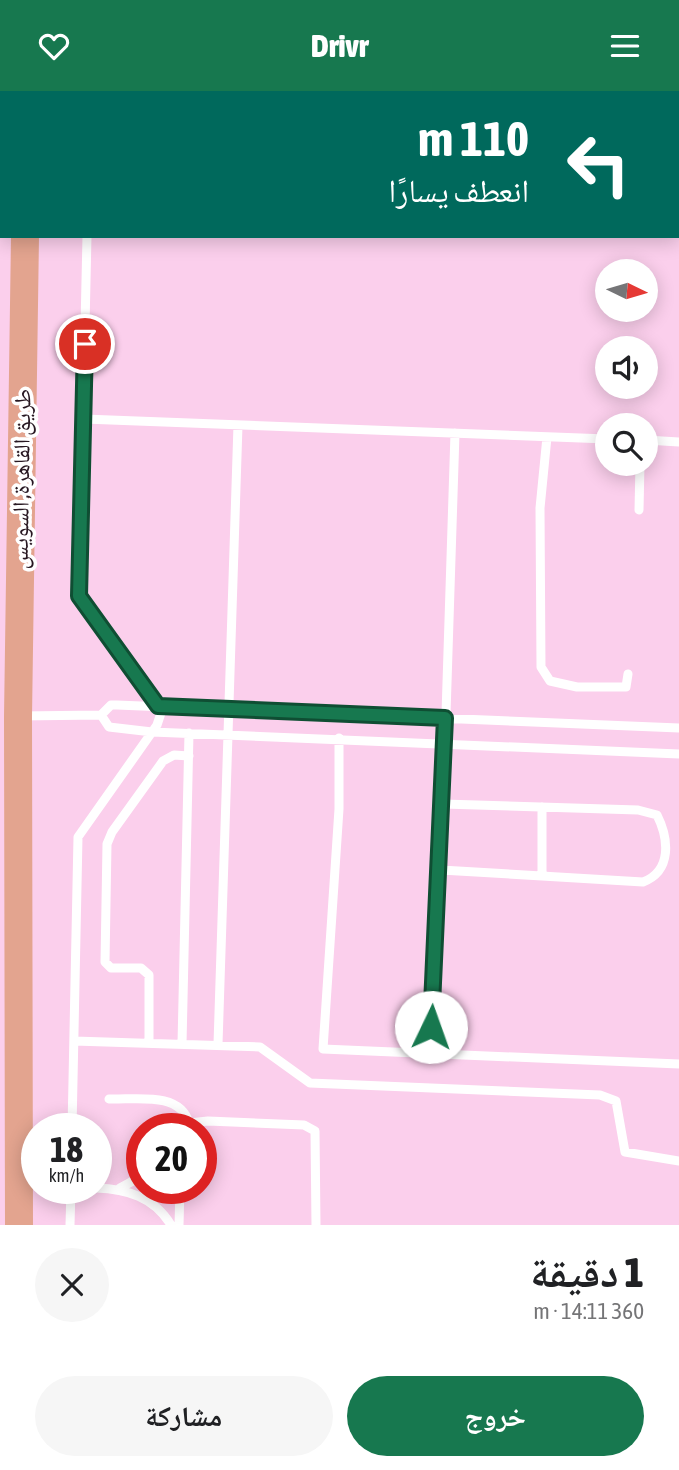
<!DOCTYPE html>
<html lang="ar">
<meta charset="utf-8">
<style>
:root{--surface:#fff;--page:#f6f6f6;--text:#202124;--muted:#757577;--accent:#17784f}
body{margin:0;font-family:"Asap Condensed","Noto Naskh Arabic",sans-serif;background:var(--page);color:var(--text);direction:rtl;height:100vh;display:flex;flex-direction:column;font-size:26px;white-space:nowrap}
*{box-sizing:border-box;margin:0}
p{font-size:23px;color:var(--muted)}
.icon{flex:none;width:38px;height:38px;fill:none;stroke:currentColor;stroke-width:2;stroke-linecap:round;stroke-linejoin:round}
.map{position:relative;height:1134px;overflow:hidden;direction:ltr}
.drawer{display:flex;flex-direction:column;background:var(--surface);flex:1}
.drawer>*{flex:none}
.banner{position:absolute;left:0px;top:0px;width:679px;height:147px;box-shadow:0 4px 18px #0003;direction:rtl;background:#00695c;color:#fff;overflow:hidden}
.needle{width:46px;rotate:95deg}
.tools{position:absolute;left:595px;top:168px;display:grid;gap:14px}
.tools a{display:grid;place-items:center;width:63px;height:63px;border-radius:50%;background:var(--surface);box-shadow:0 4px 18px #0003;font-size:35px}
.speed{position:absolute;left:21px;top:1022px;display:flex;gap:14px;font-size:35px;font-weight:700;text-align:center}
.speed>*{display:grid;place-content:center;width:91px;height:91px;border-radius:50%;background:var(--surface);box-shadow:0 4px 18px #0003;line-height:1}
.speed small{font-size:18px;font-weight:400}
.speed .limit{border:10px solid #d22;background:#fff;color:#111}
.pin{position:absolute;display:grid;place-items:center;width:60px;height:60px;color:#fff;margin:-30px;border:4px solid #fff;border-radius:50%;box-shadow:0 2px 7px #0007}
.me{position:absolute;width:77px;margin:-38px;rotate:3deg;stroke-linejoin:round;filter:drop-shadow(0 0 5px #0008)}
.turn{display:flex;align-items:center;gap:24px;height:147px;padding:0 35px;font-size:32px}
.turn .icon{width:91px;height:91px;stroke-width:2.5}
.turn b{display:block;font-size:49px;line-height:60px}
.round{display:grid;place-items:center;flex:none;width:74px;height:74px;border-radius:37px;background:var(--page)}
.overview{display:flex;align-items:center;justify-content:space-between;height:119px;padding:0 35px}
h1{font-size:42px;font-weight:800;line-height:52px}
.action{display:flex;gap:14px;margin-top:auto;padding:14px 35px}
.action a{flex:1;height:80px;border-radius:42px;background:var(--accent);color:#fff;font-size:28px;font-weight:800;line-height:80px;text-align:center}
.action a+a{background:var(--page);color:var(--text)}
header{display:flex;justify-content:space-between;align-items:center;height:91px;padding:0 35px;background:var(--accent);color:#fff;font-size:32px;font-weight:800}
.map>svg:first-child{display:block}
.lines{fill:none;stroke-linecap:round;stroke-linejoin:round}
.service{stroke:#fff;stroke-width:9}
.primary{stroke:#e3a48f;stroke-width:28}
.route-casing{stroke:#0f4e33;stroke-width:18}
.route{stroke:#17784f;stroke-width:12}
.labels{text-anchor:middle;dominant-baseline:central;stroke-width:7;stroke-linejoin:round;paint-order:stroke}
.street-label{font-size:23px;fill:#281822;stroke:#fff}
</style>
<header><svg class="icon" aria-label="menu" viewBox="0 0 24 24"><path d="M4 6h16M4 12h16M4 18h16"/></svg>Drivr<svg class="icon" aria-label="heart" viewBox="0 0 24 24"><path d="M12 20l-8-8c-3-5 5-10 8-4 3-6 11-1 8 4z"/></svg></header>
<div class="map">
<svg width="679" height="1134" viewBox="0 0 679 1134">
<rect width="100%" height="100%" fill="#fbcfec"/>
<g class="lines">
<!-- service -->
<path class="service" d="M392,0L428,2
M88,2V0
M644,2V0
M677,12H679
M84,328L607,348
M547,346L540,417L541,576L550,590L577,596H626L628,583
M646,349L679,351
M639,419L640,373
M101,624L109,636L152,641L679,663
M20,625L101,624L111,614H117L679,637
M339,647V718L323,958L679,973
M441,779L643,791C672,780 669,748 657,724L638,719L443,713
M542,785V716
M74,950L260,956L310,992L600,1004L616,1010L625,1061L679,1070
M149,952V884L141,877H111L105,871L107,753L112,741L163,670L174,664L189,665
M182,953L189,642
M218,953L238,334
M430,963L441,779L455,342
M109,1008C135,1009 180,1000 189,1032
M72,1038L78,746L157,634L161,622L79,505L87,145
M187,1038L189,1032L208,1030L304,1034L315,1040L316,1134
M96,1097C127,1098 154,1106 171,1134
M120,1097L142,1085
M70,1134L71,1097
M179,1134L180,1097"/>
<!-- primary -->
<path class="primary" d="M28,2V0
M19,1134L18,626L25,145"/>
</g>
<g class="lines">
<!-- route casing -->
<g class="route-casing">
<path id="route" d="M85,253L79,505L158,615L445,627L431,936"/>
</g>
<!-- route -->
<use href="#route" class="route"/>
</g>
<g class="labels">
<!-- street labels -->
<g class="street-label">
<text transform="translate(21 388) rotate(-89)">طريق القاهرة, السويس</text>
</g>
</g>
</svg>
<div class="tools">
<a><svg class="needle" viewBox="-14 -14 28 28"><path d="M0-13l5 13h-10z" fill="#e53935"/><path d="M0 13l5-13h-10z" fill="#757577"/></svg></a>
<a><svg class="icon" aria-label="sound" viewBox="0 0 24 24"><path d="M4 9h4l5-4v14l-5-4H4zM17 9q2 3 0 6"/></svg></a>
<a><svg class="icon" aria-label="search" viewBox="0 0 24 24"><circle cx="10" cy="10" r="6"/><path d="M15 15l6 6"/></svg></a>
</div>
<div class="speed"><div>18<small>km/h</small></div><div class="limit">20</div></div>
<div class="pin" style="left:85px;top:253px;background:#d93025"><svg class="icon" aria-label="arrive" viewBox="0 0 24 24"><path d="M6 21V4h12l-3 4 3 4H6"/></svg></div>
<svg class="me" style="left:431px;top:936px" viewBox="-20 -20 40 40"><circle r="19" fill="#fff"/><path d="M0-13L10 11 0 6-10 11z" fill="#17784f"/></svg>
<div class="banner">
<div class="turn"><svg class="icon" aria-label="left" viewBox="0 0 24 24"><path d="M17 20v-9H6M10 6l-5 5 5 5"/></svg><div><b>110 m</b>انعطف يسارًا</div></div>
</div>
</div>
<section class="drawer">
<div class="overview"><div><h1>1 دقيقة</h1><p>360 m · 14:11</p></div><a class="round"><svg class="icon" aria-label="close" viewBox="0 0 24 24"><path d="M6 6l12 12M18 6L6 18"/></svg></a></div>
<div class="action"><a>خروج</a><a>مشاركة</a></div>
</section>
